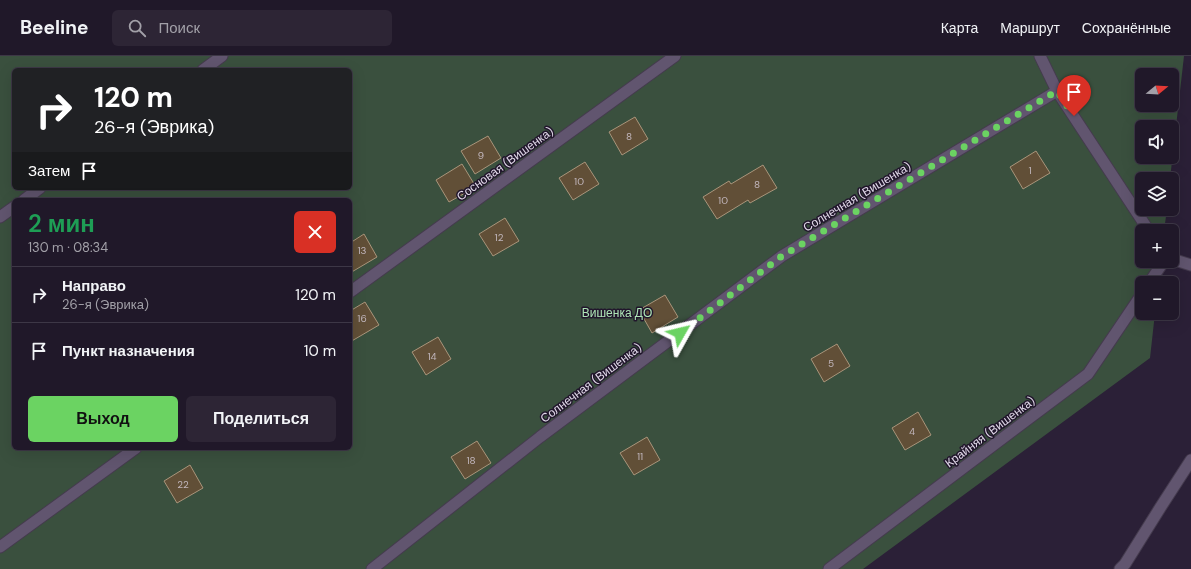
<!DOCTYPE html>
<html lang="ru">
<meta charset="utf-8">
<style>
:root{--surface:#201829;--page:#2d2535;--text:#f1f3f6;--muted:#a2a0a8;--line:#3d3746;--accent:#6bd362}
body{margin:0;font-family:"DM Sans",sans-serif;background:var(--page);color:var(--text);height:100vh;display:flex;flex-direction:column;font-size:15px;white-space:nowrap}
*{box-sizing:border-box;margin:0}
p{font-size:13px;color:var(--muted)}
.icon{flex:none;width:22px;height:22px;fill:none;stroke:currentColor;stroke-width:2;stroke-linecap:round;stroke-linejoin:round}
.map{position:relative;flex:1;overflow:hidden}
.side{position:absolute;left:12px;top:142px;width:340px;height:252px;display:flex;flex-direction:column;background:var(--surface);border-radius:6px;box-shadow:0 4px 16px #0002,0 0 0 1px var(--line)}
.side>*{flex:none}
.guide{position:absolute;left:12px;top:12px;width:340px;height:122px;border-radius:6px;box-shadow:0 4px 16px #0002,0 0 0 1px var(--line);background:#202124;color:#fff;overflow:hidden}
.needle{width:26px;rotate:72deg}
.tools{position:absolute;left:1135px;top:12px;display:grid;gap:8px}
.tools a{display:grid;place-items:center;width:44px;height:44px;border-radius:6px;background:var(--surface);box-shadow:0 4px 16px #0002,0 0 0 1px var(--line);font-size:20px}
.pin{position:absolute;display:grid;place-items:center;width:34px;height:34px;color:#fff;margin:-41px -17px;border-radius:50% 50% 50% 0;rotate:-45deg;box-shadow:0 0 4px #0007}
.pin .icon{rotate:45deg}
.me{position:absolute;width:44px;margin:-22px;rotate:53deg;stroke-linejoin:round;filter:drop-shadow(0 0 3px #0008)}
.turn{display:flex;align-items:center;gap:14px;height:84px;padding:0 16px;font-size:18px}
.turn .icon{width:52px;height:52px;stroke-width:2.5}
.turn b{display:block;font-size:28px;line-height:34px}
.then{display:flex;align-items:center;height:38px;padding:0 16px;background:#0003;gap:8px;font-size:15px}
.round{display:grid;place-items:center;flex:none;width:42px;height:42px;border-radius:6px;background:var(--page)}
.head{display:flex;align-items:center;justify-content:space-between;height:68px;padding:0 16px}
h1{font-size:24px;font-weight:600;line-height:30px;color:#1e9e55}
.primary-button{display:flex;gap:8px;margin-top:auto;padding:8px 16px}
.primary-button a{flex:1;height:46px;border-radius:6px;background:var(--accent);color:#111;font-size:16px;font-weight:600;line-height:46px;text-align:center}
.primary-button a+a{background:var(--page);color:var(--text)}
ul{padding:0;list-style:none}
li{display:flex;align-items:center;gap:12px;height:56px;padding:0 16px;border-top:1px solid var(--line)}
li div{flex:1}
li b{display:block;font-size:15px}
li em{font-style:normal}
header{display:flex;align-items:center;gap:24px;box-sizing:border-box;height:56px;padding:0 20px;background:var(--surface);border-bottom:1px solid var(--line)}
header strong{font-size:19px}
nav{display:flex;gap:22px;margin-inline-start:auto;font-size:14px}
.search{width:280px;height:36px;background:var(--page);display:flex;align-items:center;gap:10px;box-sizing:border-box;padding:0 14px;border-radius:6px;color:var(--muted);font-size:15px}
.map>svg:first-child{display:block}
.green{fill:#3a503e;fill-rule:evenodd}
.building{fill:#614f37;stroke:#a9957b}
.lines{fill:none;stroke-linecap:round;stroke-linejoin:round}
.service-casing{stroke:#453b4e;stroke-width:13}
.service{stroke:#61556f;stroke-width:11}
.route{stroke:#6bd362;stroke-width:7;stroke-dasharray:0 12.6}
.labels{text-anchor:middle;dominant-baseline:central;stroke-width:3;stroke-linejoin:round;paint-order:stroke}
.number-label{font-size:10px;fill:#c1b6bc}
.street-label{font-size:12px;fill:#e1d9e9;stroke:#21162c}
.park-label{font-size:12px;fill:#aee5b6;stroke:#21162c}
</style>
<header>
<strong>Beeline</strong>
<div class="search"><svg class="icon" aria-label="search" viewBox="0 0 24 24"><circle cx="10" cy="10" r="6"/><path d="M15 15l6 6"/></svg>Поиск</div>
<nav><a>Карта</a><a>Маршрут</a><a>Сохранённые</a></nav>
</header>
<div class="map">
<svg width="1191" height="513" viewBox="0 0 1191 513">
<rect width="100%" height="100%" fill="#2b2037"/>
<!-- green -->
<path class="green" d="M0,0H1184L1170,123H1142V153H1167L1164,175H1142V205H1161L1158,227H1142V257H1155L1150,302L863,513H0ZM14,14H350V132H14ZM1142,19H1172V49H1142ZM1142,71H1172V101H1142ZM14,144H350V392H14Z"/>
<!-- building -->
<path class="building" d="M635,61L648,83L622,99L609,76Z
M488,80L501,102L475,118L461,95Z
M1036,95L1050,117L1023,133L1010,111Z
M585,106L599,128L573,144L559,122Z
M462,108L476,131L449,146L436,124Z
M763,109L777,132L750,147L748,144L717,163L703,141L729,125L731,128Z
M505,162L519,185L493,200L479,178Z
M364,178L377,201L350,217V187Z
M665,239L678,261L652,277L639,254Z
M365,246L379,269L350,286V255Z
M438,281L451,303L426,319L412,296Z
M837,288L850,310L824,326L811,303Z
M918,356L931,379L905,394L892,372Z
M647,381L660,404L634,419L620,397Z
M477,385L491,407L465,423L451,401Z
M190,409L203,432L177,447L164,425Z"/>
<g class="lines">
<!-- service casing -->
<g class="service-casing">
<path id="service" d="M1040,0L1057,35L1149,175
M203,14L222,0
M24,144L40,132
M0,161L14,151
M1172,203L1191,209
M1149,227L1164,205
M350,236L675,0
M0,491L136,392
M372,513L540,381L782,200L1057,35
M829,513L1088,318L1142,238
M1120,513L1125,508L1160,452L1191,404"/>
</g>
<!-- service -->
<use href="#service" class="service"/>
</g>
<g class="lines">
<!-- route -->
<path class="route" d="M680,277L782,200L1057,35L1074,60"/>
</g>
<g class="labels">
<!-- number labels -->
<g class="number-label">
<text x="629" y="80">8</text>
<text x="481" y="99">9</text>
<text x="1030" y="114">1</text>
<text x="579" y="125">10</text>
<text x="757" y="128">8</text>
<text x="723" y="144">10</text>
<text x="499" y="181">12</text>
<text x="362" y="194">13</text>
<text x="362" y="262">16</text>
<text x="432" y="300">14</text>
<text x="831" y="307">5</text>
<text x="912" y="375">4</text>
<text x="640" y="400">11</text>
<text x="471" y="404">18</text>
<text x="183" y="428">22</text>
</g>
<!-- street labels -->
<g class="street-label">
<text transform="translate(505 108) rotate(-36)">Сосновая (Вишенка)</text>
<text transform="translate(857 141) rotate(-31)">Солнечная (Вишенка)</text>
<text transform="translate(591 327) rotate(-37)">Солнечная (Вишенка)</text>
<text transform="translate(990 376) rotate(-37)">Крайняя (Вишенка)</text>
</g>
<!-- park labels -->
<g class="park-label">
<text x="617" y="257">Вишенка ДО</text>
</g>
</g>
</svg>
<div class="tools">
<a><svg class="needle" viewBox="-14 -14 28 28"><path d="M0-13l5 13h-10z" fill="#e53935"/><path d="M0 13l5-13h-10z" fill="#a2a0a8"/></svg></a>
<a><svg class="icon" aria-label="sound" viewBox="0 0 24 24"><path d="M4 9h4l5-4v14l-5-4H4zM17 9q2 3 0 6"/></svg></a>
<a><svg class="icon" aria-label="layers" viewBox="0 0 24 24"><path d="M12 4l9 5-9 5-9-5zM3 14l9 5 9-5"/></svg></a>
<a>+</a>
<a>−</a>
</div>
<div class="pin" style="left:1074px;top:60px;background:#d93025"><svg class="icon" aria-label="arrive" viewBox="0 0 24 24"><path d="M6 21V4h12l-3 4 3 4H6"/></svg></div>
<svg class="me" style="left:680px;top:277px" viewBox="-20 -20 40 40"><path d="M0-17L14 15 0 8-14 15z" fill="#6bd362" stroke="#fff" stroke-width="4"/></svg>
<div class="guide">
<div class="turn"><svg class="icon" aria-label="right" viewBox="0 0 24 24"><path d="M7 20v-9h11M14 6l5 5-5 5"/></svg><div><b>120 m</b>26-я (Эврика)</div></div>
<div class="then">Затем<svg class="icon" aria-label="arrive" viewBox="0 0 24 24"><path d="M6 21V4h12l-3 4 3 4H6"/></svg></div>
</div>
<section class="side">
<div class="head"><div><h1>2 мин</h1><p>130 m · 08:34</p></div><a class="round" style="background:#d93025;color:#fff"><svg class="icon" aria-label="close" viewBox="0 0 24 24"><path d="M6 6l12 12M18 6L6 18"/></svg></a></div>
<ul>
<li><svg class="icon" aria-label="right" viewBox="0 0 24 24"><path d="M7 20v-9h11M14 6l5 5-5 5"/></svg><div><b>Направо</b><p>26-я (Эврика)</p></div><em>120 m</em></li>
<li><svg class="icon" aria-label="arrive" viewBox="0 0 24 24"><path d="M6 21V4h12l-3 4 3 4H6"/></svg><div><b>Пункт назначения</b></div><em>10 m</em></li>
</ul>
<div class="primary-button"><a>Выход</a><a>Поделиться</a></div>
</section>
</div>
